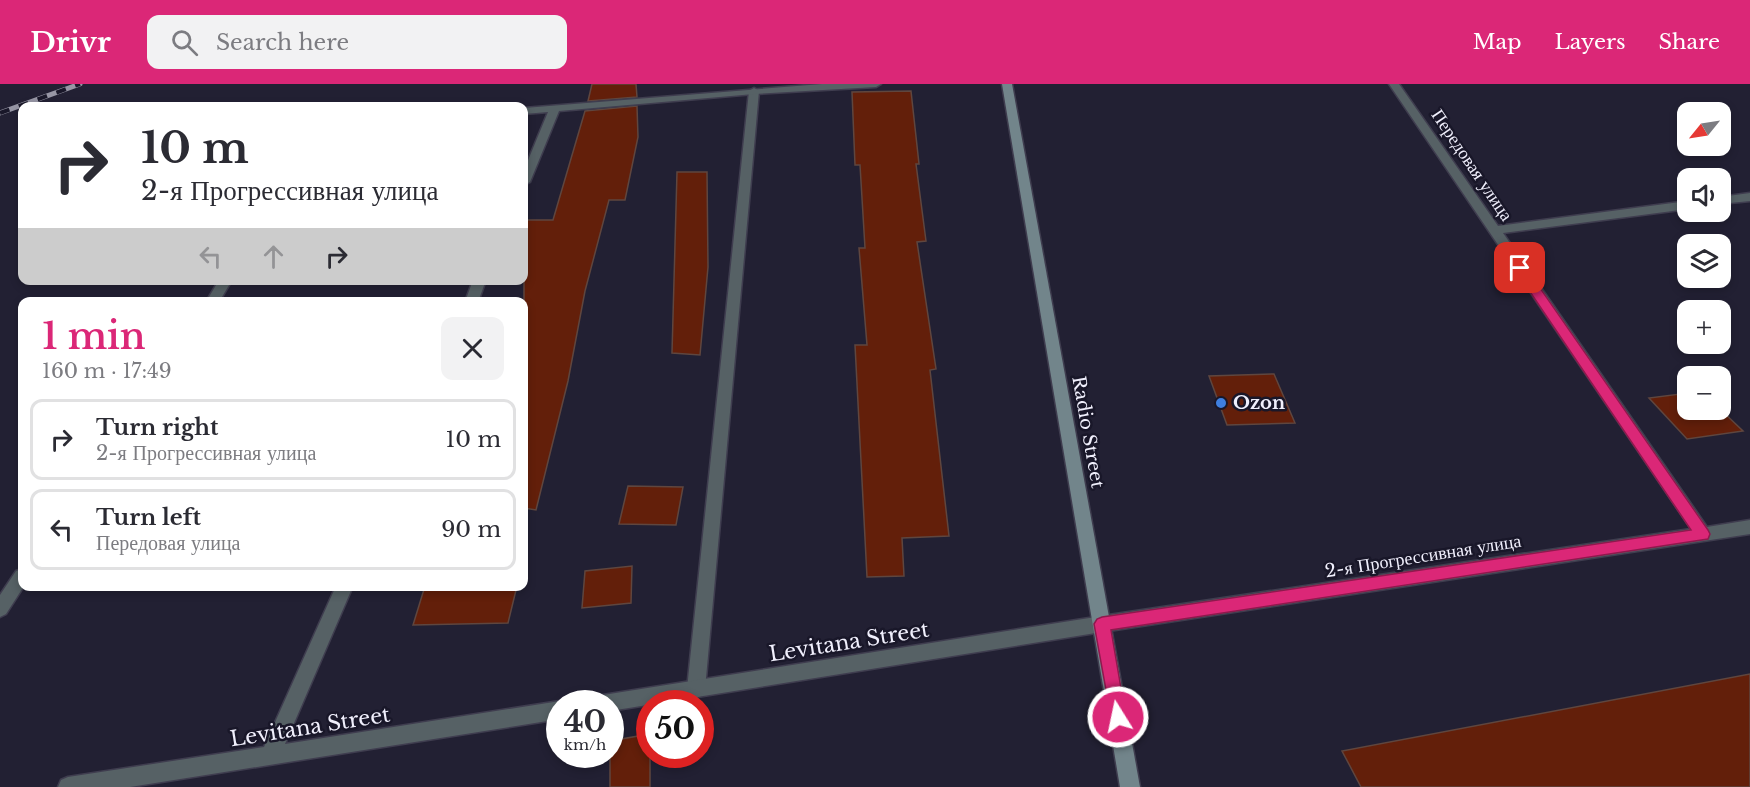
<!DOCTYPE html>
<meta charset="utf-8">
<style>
:root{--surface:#fff;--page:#f2f2f3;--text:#2b2b33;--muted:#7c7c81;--line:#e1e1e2;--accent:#db2777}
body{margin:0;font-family:"Libre Baskerville",serif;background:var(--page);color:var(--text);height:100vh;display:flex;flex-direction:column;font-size:22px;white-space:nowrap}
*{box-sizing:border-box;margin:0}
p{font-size:20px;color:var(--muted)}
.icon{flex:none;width:33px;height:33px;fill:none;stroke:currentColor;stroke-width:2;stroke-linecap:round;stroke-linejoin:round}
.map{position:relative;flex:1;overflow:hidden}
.side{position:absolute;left:18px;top:213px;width:510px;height:294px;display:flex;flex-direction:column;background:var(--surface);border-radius:12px;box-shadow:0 3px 9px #0003}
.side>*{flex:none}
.guide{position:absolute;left:18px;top:18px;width:510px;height:183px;border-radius:12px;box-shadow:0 3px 9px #0003;background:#fff;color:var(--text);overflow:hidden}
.needle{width:39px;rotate:240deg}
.controls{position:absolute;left:1677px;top:18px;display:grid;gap:12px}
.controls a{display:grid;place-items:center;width:54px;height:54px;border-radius:12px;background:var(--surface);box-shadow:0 3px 9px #0003;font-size:30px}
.speed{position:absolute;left:546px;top:606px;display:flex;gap:12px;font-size:30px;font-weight:700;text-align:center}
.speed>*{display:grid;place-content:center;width:78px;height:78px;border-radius:50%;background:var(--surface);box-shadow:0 3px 9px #0003;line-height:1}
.speed small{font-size:15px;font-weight:400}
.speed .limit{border:9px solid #d22;background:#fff;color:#111}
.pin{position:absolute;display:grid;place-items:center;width:51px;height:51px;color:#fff;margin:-26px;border-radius:12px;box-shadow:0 3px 9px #0006}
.me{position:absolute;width:66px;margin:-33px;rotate:350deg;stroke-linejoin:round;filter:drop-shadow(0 0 4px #0008)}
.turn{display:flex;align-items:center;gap:21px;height:126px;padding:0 24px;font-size:27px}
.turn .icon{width:78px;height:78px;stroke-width:2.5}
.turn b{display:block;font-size:42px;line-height:51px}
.lanes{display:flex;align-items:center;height:57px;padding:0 24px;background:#0003;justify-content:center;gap:30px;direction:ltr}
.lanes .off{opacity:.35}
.round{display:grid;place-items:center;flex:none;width:63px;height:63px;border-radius:12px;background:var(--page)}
.overview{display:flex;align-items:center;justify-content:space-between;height:102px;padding:0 24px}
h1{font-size:36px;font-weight:600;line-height:45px;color:var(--accent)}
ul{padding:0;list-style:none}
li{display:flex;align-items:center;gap:18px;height:81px;margin:0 12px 9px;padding:0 12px;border:3px solid var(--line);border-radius:12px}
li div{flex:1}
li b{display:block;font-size:22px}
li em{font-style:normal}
header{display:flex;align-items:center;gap:36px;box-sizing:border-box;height:84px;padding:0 30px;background:var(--accent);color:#fff}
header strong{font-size:28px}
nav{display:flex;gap:33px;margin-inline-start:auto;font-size:21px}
.search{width:420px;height:54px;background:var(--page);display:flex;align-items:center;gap:15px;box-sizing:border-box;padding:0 21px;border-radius:12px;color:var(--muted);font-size:22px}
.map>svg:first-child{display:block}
.building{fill:#631f0a;stroke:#5f463f;stroke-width:1.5}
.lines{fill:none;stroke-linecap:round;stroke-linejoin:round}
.lane-casing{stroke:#3f3d4f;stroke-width:3}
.street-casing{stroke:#3f3d4f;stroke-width:3}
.secondary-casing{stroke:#3f3d4f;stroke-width:3}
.lane{fill:#566165;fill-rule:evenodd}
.street{fill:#566165;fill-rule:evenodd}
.secondary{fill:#72858b;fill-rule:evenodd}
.rail-casing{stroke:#9796a5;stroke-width:5}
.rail{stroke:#191729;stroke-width:4;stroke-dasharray:10;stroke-linecap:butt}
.route{fill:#db2777;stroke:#8e194d;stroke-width:1.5}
.shop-dot{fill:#3f7fe0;stroke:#191729;stroke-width:2}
.labels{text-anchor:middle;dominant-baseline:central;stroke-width:5;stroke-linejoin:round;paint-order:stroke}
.street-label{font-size:18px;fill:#f0effc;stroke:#191729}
.poi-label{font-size:18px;font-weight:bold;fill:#f0effc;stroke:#191729;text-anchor:start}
.near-street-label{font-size:21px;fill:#f0effc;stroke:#191729}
</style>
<header>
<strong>Drivr</strong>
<div class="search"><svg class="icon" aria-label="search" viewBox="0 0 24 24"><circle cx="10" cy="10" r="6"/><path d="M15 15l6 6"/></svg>Search here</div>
<nav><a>Map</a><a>Layers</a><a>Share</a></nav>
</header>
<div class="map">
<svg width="1750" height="703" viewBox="0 0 1750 703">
<rect width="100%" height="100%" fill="#222033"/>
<!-- building -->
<path class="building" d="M592,0H636L637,13L588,17Z
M911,7L919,80H916L926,157L917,158L936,285L930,286L949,452L902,454L904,492L867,493L855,261H867L859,164H865L860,81H855L852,8Z
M637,22L638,53L625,116H609L585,207L568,297L536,426L524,424V136H553L585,27Z
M677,88H707L708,183L700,271L672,269Z
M1274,290L1295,339L1227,341L1209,292Z
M1688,309V326L1720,325L1743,347L1687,355L1649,314Z
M628,402L683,403L676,441L619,440Z
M632,482L631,519L582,524L585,487Z
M425,502H517L508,539L413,541Z
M1750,590V703H1361L1342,667Z
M650,650V703H610V657Z"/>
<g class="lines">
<!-- lane casing -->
<g class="lane-casing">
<path id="lane" d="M754,4L759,7L705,605L703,611L696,614L689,611L687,605L749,7Z
M219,196H232L219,218H206Z
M22,485V502H24L6,530L0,533V511L16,487Z"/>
</g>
<!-- street casing -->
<g class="street-casing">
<path id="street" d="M822,0H881L876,3L754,10L559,27L530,98L524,101V86L548,28L524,30V24Z
M1389,0H1399L1498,142L1688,117V125L1503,149L1707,443L1750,436V450L1102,548L610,627V620H594L596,614L603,611L1102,532L1691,445Z
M1750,109V117L1720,120V113Z
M473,196H486L478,218H465Z
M336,502H353L285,660L560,617L566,620H560V635L130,703H58L61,696L68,693L264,663Z"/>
</g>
<!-- secondary casing -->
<g class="secondary-casing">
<path id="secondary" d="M1002,0H1012L1140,703H1120Z"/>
</g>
<!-- lane -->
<use href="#lane" class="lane"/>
<!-- street -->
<use href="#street" class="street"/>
<!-- secondary -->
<use href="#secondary" class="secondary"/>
<!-- rail casing -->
<g class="rail-casing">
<path id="rail" d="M0,29L80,0"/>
</g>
<!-- rail -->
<use href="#rail" class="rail"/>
</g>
<!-- route -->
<path class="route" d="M1520,180L1524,181L1708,446L1710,450L1708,455L1111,546L1126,633L1124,639L1118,641L1112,639L1094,540L1097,535L1102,533L1691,446L1514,184Z"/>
<!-- markers -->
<circle class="shop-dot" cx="1221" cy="319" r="6"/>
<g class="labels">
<!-- street labels -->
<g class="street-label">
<text transform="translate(1472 81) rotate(56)">Передовая улица</text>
<text transform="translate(1088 348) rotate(80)">Radio Street</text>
<text transform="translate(1423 472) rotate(-9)">2-я Прогрессивная улица</text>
</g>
<!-- poi labels -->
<g class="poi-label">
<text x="1233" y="319">Ozon</text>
</g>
<!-- near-street labels -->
<g class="near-street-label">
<text transform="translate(849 558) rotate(-9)">Levitana Street</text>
<text transform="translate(310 643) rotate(-9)">Levitana Street</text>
</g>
</g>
</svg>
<div class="controls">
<a><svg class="needle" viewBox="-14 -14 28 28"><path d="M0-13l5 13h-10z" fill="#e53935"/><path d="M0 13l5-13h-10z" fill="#7c7c81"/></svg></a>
<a><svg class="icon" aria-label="sound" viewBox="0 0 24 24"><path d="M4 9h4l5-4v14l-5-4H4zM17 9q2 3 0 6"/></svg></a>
<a><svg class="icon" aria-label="layers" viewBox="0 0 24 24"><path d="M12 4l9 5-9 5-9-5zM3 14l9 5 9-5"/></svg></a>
<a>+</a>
<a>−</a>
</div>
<div class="speed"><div>40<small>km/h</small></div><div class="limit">50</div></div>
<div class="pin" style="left:1520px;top:184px;background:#d93025"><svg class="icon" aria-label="arrive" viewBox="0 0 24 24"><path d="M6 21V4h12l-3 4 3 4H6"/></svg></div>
<svg class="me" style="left:1118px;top:633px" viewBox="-20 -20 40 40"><circle r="17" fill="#db2777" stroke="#fff" stroke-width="3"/><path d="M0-11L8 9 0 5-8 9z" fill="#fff"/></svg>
<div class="guide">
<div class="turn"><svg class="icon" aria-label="right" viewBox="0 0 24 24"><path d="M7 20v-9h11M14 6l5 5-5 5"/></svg><div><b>10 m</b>2-я Прогрессивная улица</div></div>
<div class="lanes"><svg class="icon off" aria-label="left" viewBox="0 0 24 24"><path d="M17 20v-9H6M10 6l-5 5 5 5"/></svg><svg class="icon off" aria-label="ahead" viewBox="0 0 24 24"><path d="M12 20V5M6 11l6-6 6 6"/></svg><svg class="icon" aria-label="right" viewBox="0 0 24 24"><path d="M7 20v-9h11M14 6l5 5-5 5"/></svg></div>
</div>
<section class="side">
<div class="overview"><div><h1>1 min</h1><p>160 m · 17:49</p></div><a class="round"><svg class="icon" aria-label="close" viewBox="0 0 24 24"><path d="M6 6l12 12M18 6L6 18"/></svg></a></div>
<ul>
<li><svg class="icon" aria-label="right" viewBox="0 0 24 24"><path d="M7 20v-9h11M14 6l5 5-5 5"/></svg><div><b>Turn right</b><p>2-я Прогрессивная улица</p></div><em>10 m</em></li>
<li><svg class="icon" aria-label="left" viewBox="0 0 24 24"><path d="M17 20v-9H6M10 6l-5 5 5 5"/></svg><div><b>Turn left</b><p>Передовая улица</p></div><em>90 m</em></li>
</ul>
</section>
</div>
